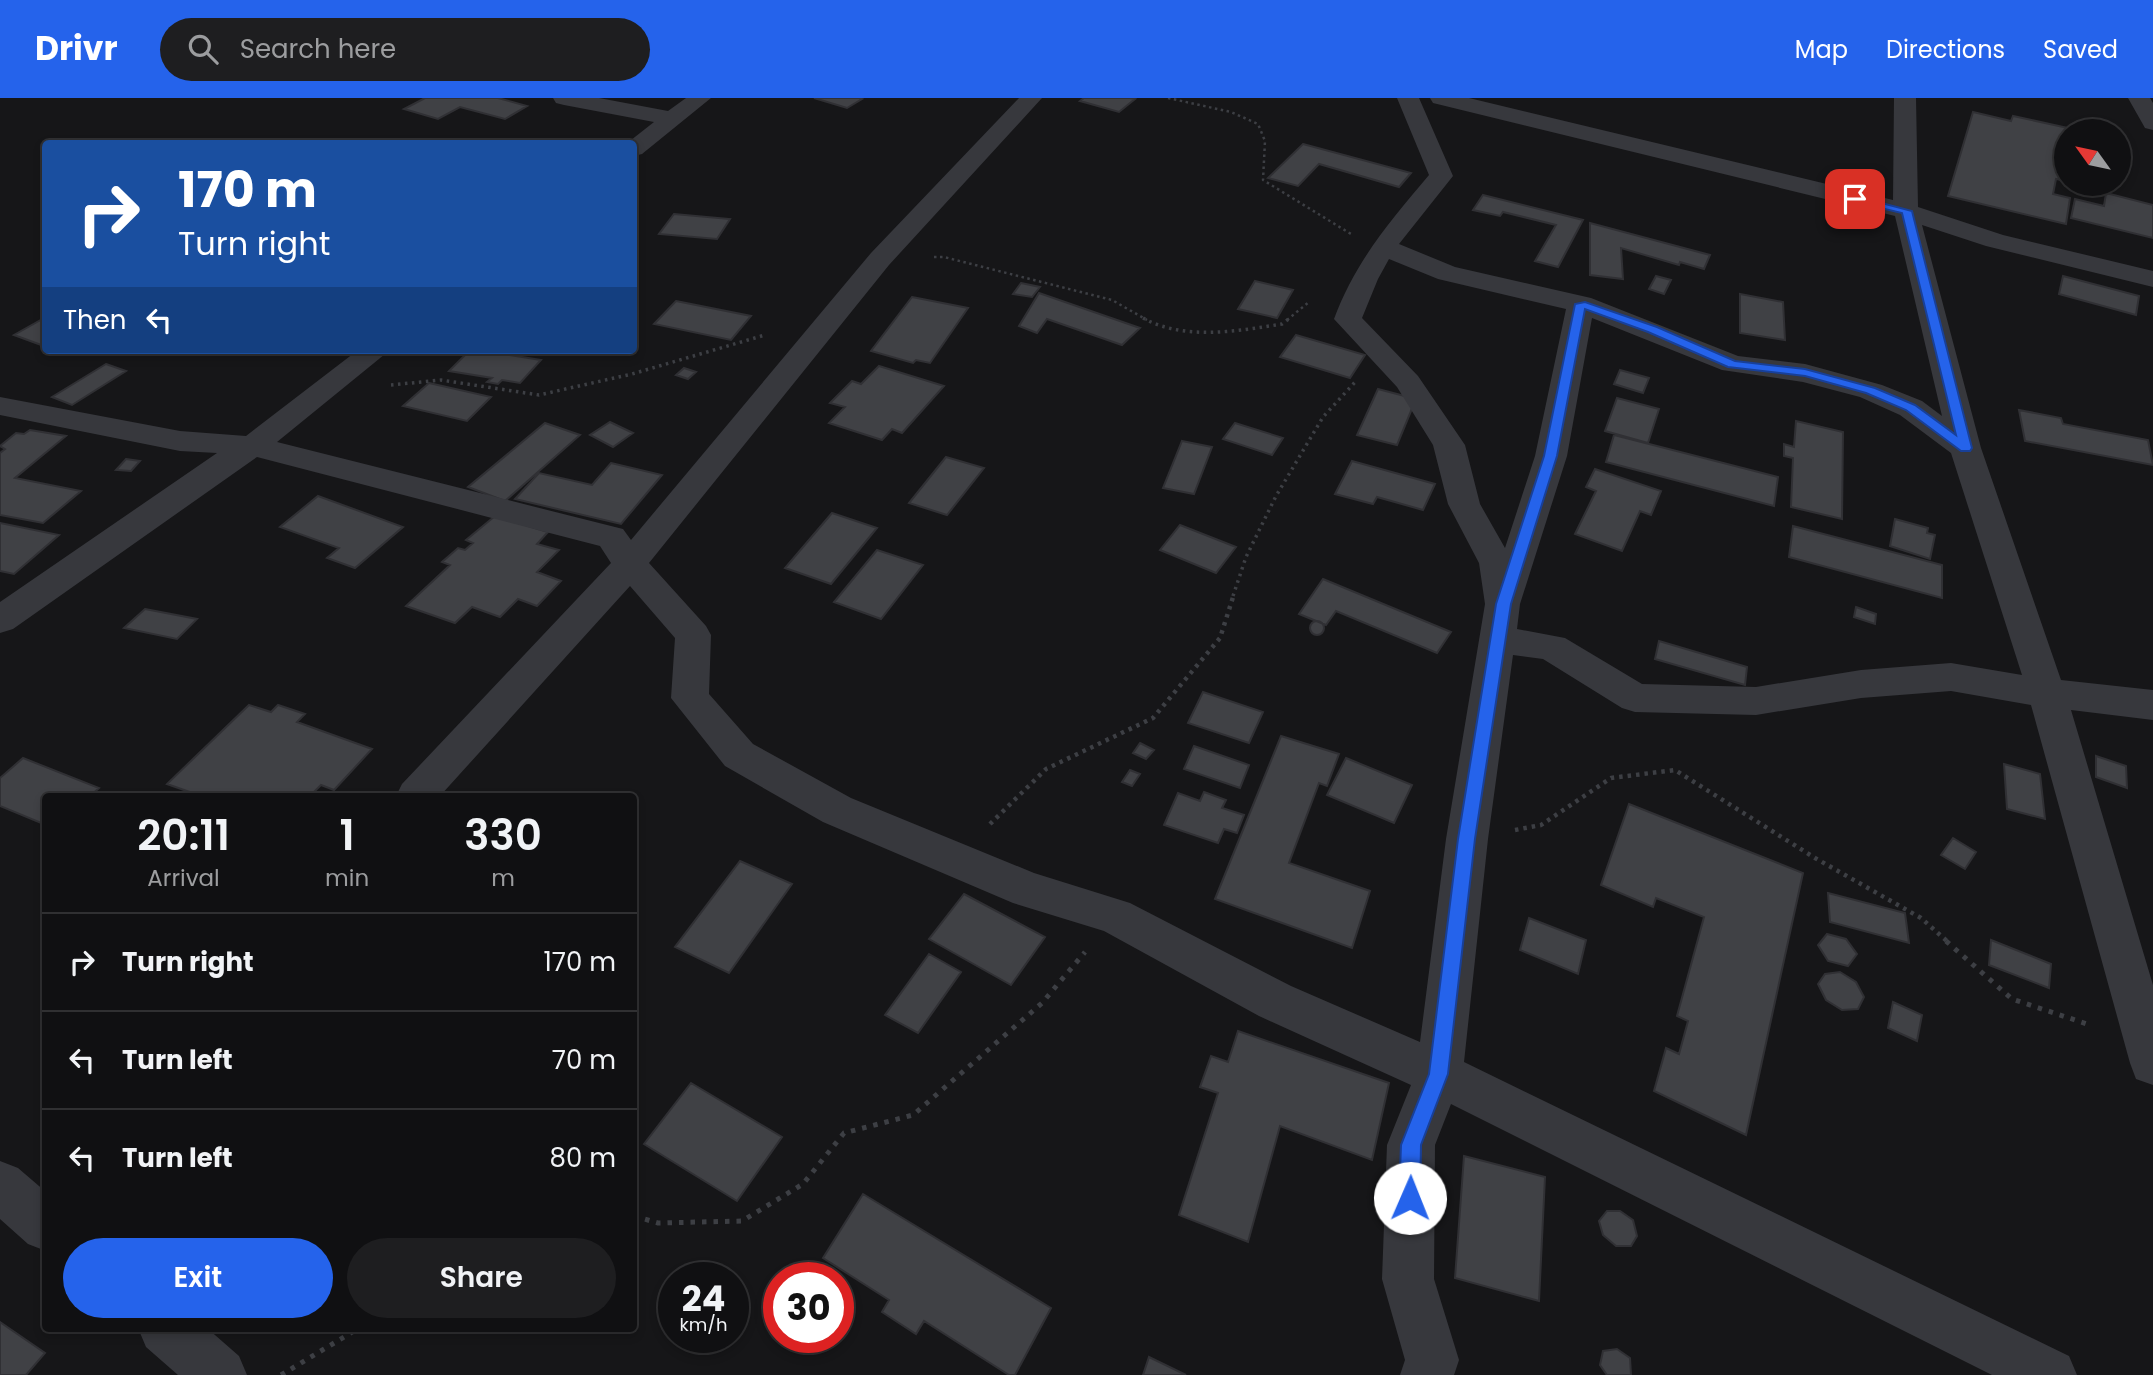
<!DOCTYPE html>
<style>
:root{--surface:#101012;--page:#1e1e20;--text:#f1f3f6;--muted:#9c9d9f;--line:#303032;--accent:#2563eb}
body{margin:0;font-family:Poppins,sans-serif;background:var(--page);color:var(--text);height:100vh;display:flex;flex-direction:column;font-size:26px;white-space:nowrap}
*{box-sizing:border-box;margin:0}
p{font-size:23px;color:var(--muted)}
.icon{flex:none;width:38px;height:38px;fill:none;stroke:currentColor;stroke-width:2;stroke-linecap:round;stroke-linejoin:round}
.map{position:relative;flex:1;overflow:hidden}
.side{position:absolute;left:42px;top:695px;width:595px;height:539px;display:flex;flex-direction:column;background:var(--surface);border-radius:7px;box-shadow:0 4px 10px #0003,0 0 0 2px var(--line)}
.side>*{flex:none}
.hud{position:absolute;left:42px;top:42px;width:595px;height:214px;border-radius:7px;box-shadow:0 4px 10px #0003,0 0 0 2px var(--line);background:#1a4fa0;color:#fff;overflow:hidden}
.needle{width:46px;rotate:303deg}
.tools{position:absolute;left:2054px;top:21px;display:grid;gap:14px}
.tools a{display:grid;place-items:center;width:77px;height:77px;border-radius:50%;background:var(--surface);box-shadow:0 4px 10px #0003,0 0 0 2px var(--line);font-size:35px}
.speed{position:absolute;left:658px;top:1164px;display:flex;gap:14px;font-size:35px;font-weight:700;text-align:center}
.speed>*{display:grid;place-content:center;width:91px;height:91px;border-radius:50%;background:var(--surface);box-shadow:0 4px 10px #0003,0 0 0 2px var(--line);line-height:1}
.speed small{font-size:18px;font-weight:400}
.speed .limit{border:10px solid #d22;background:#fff;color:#111}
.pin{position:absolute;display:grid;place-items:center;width:60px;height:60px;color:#fff;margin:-30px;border-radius:14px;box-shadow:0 4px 10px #0006}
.me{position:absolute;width:77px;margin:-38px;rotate:1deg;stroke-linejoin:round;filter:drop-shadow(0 0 5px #0008)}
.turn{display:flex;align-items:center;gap:24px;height:147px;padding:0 21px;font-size:32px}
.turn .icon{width:91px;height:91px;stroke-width:2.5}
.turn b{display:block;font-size:49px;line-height:60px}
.then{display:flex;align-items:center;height:66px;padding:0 21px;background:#0003;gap:14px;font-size:26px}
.eta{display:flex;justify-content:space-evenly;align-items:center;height:119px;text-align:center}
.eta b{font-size:42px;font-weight:600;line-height:49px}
.button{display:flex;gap:14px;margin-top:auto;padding:14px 21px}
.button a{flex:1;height:80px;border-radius:42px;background:var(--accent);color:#fff;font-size:28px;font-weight:600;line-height:80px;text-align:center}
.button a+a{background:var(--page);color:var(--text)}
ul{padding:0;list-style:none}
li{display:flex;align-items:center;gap:21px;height:98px;padding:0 21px;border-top:2px solid var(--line)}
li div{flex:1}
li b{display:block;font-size:26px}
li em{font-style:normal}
header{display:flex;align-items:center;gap:42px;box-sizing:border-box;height:98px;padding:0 35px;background:var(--accent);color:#fff}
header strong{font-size:33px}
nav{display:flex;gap:38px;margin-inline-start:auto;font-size:24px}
.search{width:490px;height:63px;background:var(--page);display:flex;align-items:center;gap:18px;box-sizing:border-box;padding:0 24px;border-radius:38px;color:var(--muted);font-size:26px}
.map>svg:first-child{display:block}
.building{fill:#404145;stroke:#303034;stroke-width:2}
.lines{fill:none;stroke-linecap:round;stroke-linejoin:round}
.path-far3{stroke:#3d3f44;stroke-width:2.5;stroke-dasharray:2.5 3.5;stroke-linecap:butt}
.path-far2{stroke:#3d3f44;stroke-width:3.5;stroke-dasharray:2.5 4.5;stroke-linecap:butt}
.path-far1{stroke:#3d3f44;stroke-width:4.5;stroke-dasharray:3.5 5;stroke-linecap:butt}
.path{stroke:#3d3f44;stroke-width:5;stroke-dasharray:4.5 7;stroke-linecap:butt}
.minor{fill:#37383d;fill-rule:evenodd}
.route{fill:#2563eb;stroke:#184099;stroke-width:2}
</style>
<header>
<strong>Drivr</strong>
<div class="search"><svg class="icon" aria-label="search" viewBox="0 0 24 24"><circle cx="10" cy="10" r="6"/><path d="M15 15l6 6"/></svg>Search here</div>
<nav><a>Map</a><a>Directions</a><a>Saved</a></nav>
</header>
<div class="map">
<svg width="2153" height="1277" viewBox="0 0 2153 1277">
<rect width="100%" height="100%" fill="#161618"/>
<!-- building -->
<path class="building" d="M425,0H498L527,8L505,21L460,9L438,21L404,11Z
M814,0H859L862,1L847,10Z
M1084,0H1130L1135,1L1119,14L1080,3Z
M1973,14L2011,23L2013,18L2068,30L2067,83L2056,81L2053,96L2070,100L2066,126L1948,98Z
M1303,46L1411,75L1399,89L1319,66L1298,88L1268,80Z
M2106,95L2153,107V140L2071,120L2075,101L2104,108Z
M1483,97L1583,122L1558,169L1535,163L1556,127L1503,114L1500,118L1473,112Z
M674,116L730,121L717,141L659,136Z
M1590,125L1710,157L1704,171L1680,164L1679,167L1621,150L1623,181L1590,177Z
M1656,178L1671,182L1664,196L1649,191Z
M2063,178L2139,198L2136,217L2059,196Z
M1255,183L1293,192L1277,220L1238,211Z
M1021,185L1040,189L1032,199L1013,196Z
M1039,195L1140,230L1122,247L1047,221L1037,235L1019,228Z
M1740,196L1783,204L1785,242L1740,235Z
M912,199L968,210L930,265L916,262L913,265L871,253Z
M676,203L751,218L731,242L654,226Z
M46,219L44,248L14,237Z
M1296,237L1365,257L1350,280L1280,259Z
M470,252H478L541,262L520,285L502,282L498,286L487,284L492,280L449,273Z
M106,266L126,273L72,307L52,299Z
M879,268L944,288L902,335L892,331L882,342L829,325L845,309L830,305L852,283L861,286Z
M684,270L696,274L688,281L676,277Z
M1620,272L1649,280L1643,295L1614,286Z
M429,285L491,299L467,323L403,308Z
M1378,291L1416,301L1397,347L1357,337Z
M1617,300L1659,311L1648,345L1605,333Z
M2019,312L2061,320L2063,326L2148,342L2153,367L2025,343Z
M1796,323L1843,334L1842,421L1791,409L1793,360L1784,358V346L1794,349Z
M610,324L633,335L613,349L590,337Z
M545,325L580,337L505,403L468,389Z
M1235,325L1283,340L1272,357L1223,341Z
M30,332L66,338L15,380L81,393L43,425L0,417V355L5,351L0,348L16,335L24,336Z
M1614,337L1778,379L1774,408L1606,364Z
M1182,343L1212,349L1194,396L1163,390Z
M946,359L984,370L947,417L909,405Z
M126,361L140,363L131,373L116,372Z
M1352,363L1435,386L1423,412L1377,399L1373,406L1335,396Z
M611,365L662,377L621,426L515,401L539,375L592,387Z
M1595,371L1661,393L1651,417L1640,413L1622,453L1575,436L1596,393L1586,389Z
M318,398L403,429L355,470L327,460L339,450L280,429Z
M832,415L877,430L831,486L785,470Z
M495,418L548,434L537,446L559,452L537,474L561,483L537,508L518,501L500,519L472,509L455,525L406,508L450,467L442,464L458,450L465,452L473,445L466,442Z
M1895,421L1928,430L1927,435L1935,437L1930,461L1890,448Z
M0,425L59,437L14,476L0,473Z
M1180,427L1236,449L1216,475L1160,452Z
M1793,428L1942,467V500L1789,459Z
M877,452L923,467L881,521L834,504Z
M1323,481L1451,534L1437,555L1336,513L1326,527L1299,516Z
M1856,509L1876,516L1875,526L1854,519Z
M145,511L197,521L177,541L124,530Z
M1310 530a7 7 0 1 1 14 0a7 7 0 1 1-14 0Z
M1659,543L1747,569L1745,587L1655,561Z
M1203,594L1263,614L1249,645L1188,625Z
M249,607L271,614L278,607L305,616L297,624L372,651L334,692L321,687L310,698H201L167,686Z
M1281,638L1339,656L1327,688L1319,685L1289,765L1370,793L1352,850L1215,801Z
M1140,645L1154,652L1146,661L1133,655Z
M1194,648L1249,667L1240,690L1184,671Z
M2096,658L2126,668L2127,690L2096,679Z
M23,660L99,690L90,698H46V727L0,708V680Z
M1346,660L1412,687L1394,725L1327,697Z
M2004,666L2040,676L2045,721L2007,711Z
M1130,672L1140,676L1132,688L1122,684Z
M1204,694L1226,702L1222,710L1244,717L1237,735L1224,731L1218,745L1164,727L1178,695L1200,703Z
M1629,706L1803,775L1746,1037L1654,993L1666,950L1679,956L1688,923L1677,918L1704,819L1656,800L1653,809L1601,787Z
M1953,740L1976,754L1965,771L1941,757Z
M740,763L792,786L729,875L675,849Z
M1828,795L1905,815L1909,845L1830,824Z
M964,796L1045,839L1011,887L929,841Z
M1529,820L1586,842L1578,876L1520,852Z
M1827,836L1846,841L1857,856L1848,868L1828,863L1818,847Z
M1991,842L2051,866L2049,890L1989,867Z
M929,856L961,874L918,935L885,917Z
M1840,874L1856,884L1864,899L1858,911L1842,912L1826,902L1818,886L1825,876Z
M1893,904L1922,917L1917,943L1888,930Z
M1238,933L1389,985L1372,1062L1280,1028L1248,1144L1179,1117L1218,995L1200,989L1211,958L1228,964Z
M691,985L782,1039L737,1103L644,1046Z
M1464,1058L1545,1079L1539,1203L1455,1180Z
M863,1096L1051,1210L1015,1277H1009L924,1223L916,1236L882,1214L889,1202L823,1160Z
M1607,1113H1620L1633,1122L1637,1138L1631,1148H1616L1603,1137L1599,1123Z
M0,1224L45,1255L26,1277H0Z
M1617,1251L1630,1260L1631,1277H1607L1600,1267L1603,1253Z
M1149,1259L1186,1277H1143Z"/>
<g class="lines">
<!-- path-far3 -->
<path class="path-far3" d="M1168,0L1231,14L1258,26L1265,43L1263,82L1351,136
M934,159H944L1112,202L1147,222
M1287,222L1309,204"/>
<!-- path-far2 -->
<path class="path-far2" d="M1143,220C1184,243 1238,233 1282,226L1290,220
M391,287L441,282L539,297L632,276L765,237
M1233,498L1246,459L1276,398L1323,319L1357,282"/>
<!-- path-far1 -->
<path class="path-far1" d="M990,726L1046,671L1153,620L1220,540L1234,496
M1515,732L1541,727L1611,680L1675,672L1815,760L1921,820L1948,844"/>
<!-- path -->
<path class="path" d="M1946,843L2012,901L2090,927
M634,1118L658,1125L742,1123L803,1086L844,1035L913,1017L1042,905L1085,854
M281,1277L359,1230"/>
<!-- minor -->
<path class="minor" d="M553,0H599L668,13L686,0H711L642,56L634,58V46H626L654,24L564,7L556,5Z
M1019,0H1042L889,167L649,465L706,528L711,537L709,596L753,646L851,700L1034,775L1130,805L1291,888L1420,944L1446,741L1485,506L1479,465L1448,406L1433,347L1397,289L1334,221C1355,164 1390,123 1429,77L1397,0H1419L1453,78L1399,146L1455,169L1591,200L1738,258L1805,266L1882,287L1922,303L1942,318L1895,118L1433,5L1430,0H1469L1893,102L1894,0H1916L1918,109L2003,137L2153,173V189L1986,148L1922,127L1981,350L2061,582L2153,592V622L2071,612L2153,887V987L2136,981L2130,965L2031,607L1951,593L1861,600L1756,617L1635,614L1622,610L1543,561L1513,557L1488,741L1464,964L2069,1258L2077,1277H1992L1451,1006L1435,1047L1434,1181L1459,1262L1454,1277H1400L1405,1262L1382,1181L1387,1047L1411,987L1259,918L1104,833L1013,805L823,724L725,668L671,600L675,540L630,488L440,698H396L402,686L611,465L600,448L257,359L13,531L0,535V504L217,355L180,353L0,317V299L180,333L246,338L358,252H390L277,344L611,428L623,431L631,442L871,155ZM1389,161L1438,181L1566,211L1535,358L1505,450L1480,406L1465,347L1418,278L1362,220L1378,181ZM1592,220L1722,272L1803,284L1860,299L1900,317L1951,355L2022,577L1951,565L1861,572L1756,589L1642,586L1565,540L1517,531L1520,506L1567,358Z
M2128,0H2150L2153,5V32L2145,30Z
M0,1063L18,1070L46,1094V1153L28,1146L0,1121Z
M138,1230H207L239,1258L247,1277H178L146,1249Z"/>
</g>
<!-- route -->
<path class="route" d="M1855,98L1912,113L1972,350L1970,353H1961L1906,312L1866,295L1805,278L1728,269L1648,234L1585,211L1557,358L1511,506L1475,741L1448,976L1421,1047L1420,1100L1417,1108L1410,1111L1402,1108L1399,1100L1401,1047L1429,976L1458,741L1496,506L1544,358L1575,206L1585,204L1657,229L1735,263L1805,271L1875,290L1915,307L1956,337L1902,115L1851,103L1850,101Z"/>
</svg>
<div class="tools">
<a><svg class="needle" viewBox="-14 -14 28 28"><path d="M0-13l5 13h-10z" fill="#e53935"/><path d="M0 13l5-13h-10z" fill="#9c9d9f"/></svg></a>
</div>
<div class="speed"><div>24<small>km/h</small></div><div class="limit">30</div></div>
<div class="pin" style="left:1855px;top:101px;background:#d93025"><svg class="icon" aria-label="arrive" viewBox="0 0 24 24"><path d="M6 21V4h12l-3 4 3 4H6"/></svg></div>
<svg class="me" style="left:1410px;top:1100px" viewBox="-20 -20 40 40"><circle r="19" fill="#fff"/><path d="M0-13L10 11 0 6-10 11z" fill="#2563eb"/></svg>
<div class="hud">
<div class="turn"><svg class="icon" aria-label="right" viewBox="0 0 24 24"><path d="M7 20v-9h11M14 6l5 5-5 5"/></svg><div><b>170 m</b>Turn right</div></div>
<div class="then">Then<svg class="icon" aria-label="left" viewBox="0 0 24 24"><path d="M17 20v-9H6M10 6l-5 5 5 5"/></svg></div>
</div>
<section class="side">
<div class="eta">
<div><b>20:11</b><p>Arrival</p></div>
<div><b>1</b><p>min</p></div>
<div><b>330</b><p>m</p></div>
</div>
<ul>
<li><svg class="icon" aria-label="right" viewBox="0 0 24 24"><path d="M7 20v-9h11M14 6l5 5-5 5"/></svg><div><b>Turn right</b></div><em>170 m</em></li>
<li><svg class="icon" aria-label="left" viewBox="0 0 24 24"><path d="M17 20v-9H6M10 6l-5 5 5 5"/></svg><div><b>Turn left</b></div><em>70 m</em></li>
<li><svg class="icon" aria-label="left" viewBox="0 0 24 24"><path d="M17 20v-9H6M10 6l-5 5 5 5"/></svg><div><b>Turn left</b></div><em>80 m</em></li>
</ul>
<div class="button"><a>Exit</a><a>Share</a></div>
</section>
</div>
